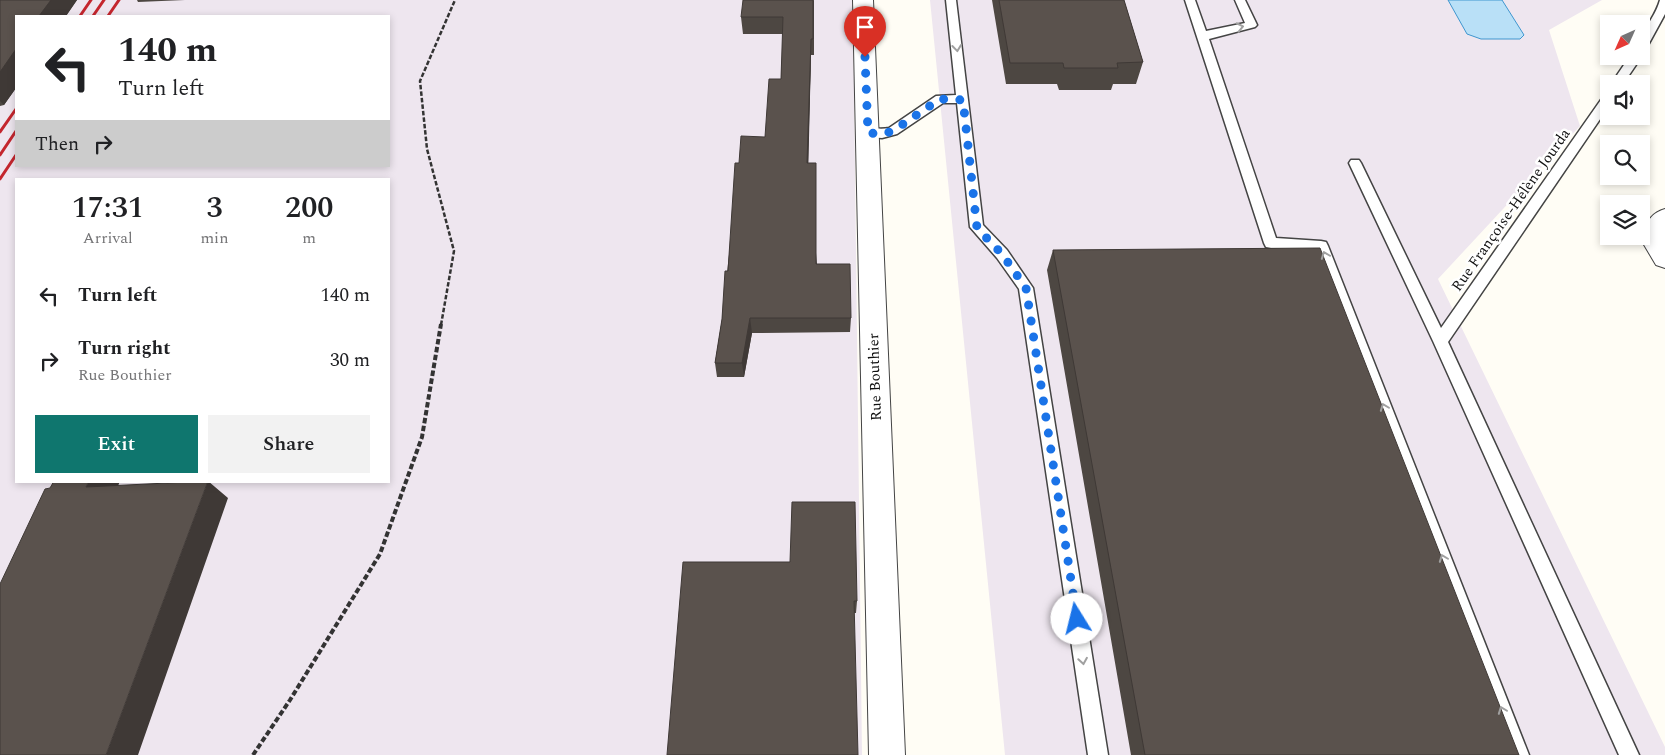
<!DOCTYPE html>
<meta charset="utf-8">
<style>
:root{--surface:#fff;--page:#f2f2f2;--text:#202124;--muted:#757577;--accent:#0f766e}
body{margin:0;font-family:Spectral,serif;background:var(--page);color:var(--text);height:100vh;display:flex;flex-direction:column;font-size:19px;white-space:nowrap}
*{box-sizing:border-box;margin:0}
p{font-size:16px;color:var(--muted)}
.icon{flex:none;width:28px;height:28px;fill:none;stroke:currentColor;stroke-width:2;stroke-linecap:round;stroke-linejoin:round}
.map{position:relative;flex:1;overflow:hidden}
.drawer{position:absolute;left:15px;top:178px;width:375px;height:305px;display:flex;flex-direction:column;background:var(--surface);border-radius:0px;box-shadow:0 2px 8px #0003}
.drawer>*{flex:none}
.hud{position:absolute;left:15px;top:15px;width:375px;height:152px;border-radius:0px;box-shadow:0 2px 8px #0003;background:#fff;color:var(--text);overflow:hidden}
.needle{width:32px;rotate:225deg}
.fabs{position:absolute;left:1600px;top:15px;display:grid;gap:10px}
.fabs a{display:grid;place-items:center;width:50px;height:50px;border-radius:0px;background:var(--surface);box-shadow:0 2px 8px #0003;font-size:25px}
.pin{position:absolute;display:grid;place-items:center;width:42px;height:42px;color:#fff;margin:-51px -21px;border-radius:50% 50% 50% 0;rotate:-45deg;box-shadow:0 0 5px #0007}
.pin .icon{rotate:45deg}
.me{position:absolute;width:55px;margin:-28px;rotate:351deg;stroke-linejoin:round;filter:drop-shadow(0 0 4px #0008)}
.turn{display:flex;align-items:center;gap:18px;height:105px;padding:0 20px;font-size:22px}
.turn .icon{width:65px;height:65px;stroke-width:2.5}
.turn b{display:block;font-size:35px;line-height:42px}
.then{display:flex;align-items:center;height:48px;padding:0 20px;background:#0003;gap:10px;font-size:19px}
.eta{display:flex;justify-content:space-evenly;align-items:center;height:85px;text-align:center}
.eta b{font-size:30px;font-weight:600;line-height:35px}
.button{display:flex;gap:10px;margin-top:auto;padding:10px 20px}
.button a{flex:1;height:58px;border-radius:0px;background:var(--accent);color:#fff;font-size:20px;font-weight:600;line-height:58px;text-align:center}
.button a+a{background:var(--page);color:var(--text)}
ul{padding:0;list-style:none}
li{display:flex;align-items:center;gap:15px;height:65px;padding:0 20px}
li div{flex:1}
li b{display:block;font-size:19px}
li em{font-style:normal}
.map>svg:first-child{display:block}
.industrial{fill:#eee6ef;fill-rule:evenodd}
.water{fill:#b9e0f7;stroke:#3f96cf}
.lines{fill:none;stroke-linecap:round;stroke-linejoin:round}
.service-casing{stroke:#444;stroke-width:3}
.minor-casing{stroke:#444;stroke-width:2}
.path-far1{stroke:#333;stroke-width:2.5;stroke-dasharray:4.5 2;stroke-linecap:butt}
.path{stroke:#333;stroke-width:4;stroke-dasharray:5.5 2.5;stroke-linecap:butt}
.service{fill:#fff;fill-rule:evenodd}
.minor{fill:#fff;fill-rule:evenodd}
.rail{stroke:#c4262e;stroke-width:3}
.wall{fill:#4d4742}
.shaded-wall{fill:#3f3936}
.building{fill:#5a524d;stroke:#3f3936}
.oneway{stroke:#a0a0a0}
.route{stroke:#1a73e8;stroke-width:9;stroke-dasharray:0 16.2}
.labels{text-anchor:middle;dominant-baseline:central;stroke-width:5;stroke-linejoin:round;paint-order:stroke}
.street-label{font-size:15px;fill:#111;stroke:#fff}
</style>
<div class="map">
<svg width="1665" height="755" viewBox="0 0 1665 755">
<rect width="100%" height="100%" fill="#fffdf5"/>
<!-- industrial -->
<path class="industrial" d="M0,0H853L862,755H0ZM16,16H389V166H16ZM16,179H389V481H16Z
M930,0H1602L1549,30L1580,126L1438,279L1665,747V755H1005Z"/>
<!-- water -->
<path class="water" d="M1448,0H1502L1524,35L1520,39H1481L1467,34Z"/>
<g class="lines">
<!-- service casing -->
<g class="service-casing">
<path id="service" d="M946,0H956L983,225L1007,250L1033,288L1108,755H1088L1019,289L997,258L970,227L957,103H943L897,134L882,138L867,137L861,133C867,126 880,130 889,128L936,96L956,95Z
M1185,0H1195L1206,31L1245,23L1235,0H1245L1257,25L1255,27L1209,39L1276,238L1321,241L1326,242L1328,246L1529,755H1509L1316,251L1271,248L1266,247L1264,243Z
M1660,0H1665V14L1647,47L1641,51C1641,27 1654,21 1660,0Z
M1641,55L1642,56L1623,84H1611L1630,56Z
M1609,93V106L1448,342L1639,755H1619L1433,341L1349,163L1351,160H1359L1361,163L1441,328L1605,94Z"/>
</g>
<!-- minor casing -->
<g class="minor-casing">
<path id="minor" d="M853,0H873L905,755H869Z
M1665,209V268L1656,265L1640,238C1647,225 1648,214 1665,209Z"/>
</g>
<!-- path-far1 -->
<path class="path-far1" d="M441,325L454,251L427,149L420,81L455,0"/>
<!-- path -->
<path class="path" d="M253,755L290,700L380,554L422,437L441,324"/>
<!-- service -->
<use href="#service" class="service"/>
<!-- minor -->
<use href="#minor" class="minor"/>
<!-- rail -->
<path class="rail" d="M80,16L91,0
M93,16L104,0
M108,16L119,0
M0,132L16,109
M0,155L16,131
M0,179L16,155"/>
</g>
<!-- wall -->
<path class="wall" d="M0,0H77L66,16H16V88L4,105L0,106Z
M137,0H185L138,2Z
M814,0V55H811L808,163L817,264L851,318L850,332L752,333L744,377H717L715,363L722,319L739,163L765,137L781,79L783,34H743L741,17Z
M992,0H1124L1143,62L1136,84H1113L1111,90H1059L1057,84H1006Z
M1053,250L1519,755H1131L1047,270Z
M683,562L857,601L856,613H855Z"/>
<!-- shaded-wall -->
<path class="shaded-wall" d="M51,0H77L66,16H39Z
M811,39V55L808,179L807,163Z
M16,49V88L4,105L0,101V72Z
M750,318L752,333L744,377L742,363Z
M89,481H120L111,504L86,487Z
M208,481L228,498L138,755H106Z"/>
<!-- building -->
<path class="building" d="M0,0H51L39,16H16V49L0,72Z
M743,0H813V39H811L807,163H816V264H850L851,318H750L742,363H715L722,319L725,271H728L735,163H739L741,136L765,137L769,79H781L783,17H741Z
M999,0H1124L1143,62L1117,63L1118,68H1064L1063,63H1010Z
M1320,248L1519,755H1145L1053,250Z
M54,481H89L86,487L208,481L106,755H0V584L45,489L50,488Z
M792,502H855L857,601H854L858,755H667L683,562H790Z"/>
<!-- one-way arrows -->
<defs><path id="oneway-chevron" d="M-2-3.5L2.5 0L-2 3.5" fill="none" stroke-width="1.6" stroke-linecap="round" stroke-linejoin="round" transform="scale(1.25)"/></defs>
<g class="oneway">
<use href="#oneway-chevron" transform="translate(1240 27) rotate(-12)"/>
<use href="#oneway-chevron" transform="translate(957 48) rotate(83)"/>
<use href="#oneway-chevron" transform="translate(1325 255) rotate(-111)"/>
<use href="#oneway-chevron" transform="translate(1384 407) rotate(-111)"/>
<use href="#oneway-chevron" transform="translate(1443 558) rotate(-111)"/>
<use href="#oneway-chevron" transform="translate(1083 661) rotate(81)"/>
<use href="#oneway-chevron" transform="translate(1502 710) rotate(-111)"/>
</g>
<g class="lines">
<!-- route -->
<path class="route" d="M865,57L868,133L882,134L893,131L940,99L963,100L977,228L1002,254L1026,288L1077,619"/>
</g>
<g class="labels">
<!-- street labels -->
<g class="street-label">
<text transform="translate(1511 210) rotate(-55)">Rue Françoise-Hélène Jourda</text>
<text transform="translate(875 377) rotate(-92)">Rue Bouthier</text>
</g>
</g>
</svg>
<div class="fabs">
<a><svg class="needle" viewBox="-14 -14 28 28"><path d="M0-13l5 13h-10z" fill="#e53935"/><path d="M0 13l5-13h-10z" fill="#757577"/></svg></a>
<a><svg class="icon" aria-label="sound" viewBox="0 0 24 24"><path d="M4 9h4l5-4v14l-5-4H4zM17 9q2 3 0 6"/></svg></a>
<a><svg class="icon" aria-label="search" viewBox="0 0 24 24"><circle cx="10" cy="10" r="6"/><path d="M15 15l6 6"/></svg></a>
<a><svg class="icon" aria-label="layers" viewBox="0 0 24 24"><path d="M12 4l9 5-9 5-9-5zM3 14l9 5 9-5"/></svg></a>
</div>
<div class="pin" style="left:865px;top:57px;background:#d93025"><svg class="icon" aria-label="arrive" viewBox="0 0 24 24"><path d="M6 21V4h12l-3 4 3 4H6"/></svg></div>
<svg class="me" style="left:1077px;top:619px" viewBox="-20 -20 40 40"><circle r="19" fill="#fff"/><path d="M0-13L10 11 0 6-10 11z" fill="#1a73e8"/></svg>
<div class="hud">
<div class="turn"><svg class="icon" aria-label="left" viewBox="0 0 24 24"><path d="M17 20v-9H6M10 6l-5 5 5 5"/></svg><div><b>140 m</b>Turn left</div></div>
<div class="then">Then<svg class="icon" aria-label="right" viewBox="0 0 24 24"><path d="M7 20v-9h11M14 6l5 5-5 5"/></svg></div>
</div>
<section class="drawer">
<div class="eta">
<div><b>17:31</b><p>Arrival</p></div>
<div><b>3</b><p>min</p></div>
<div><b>200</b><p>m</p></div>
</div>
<ul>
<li><svg class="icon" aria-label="left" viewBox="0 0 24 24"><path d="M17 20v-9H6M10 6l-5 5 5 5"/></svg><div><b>Turn left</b></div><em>140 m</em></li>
<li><svg class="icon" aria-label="right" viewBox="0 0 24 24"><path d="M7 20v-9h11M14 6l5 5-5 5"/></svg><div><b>Turn right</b><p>Rue Bouthier</p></div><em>30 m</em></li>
</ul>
<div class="button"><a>Exit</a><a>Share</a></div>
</section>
</div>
